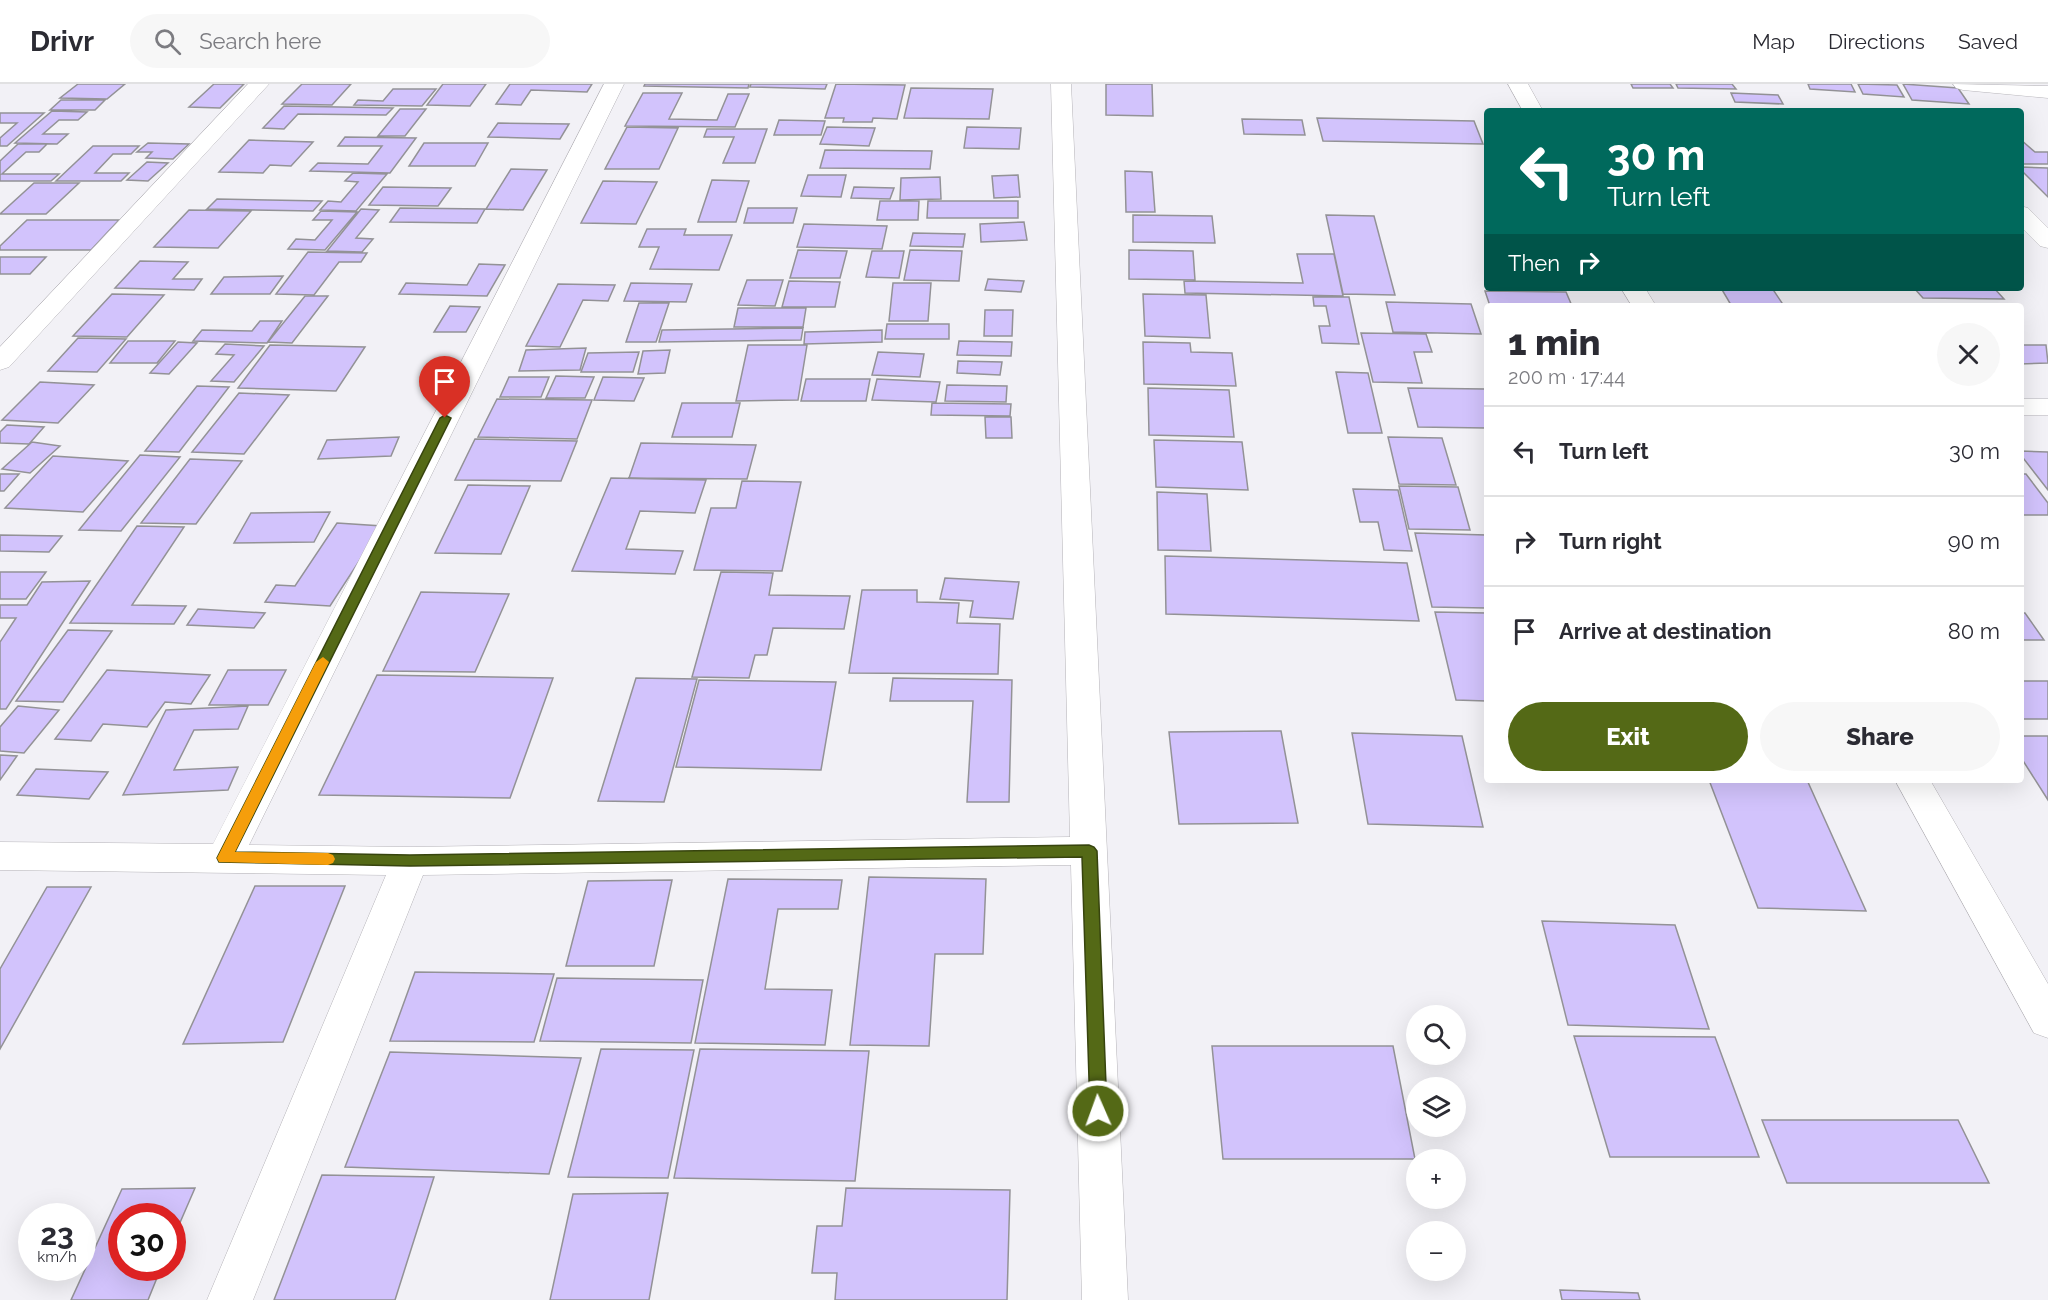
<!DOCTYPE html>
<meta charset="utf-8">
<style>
:root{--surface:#fff;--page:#f7f7f7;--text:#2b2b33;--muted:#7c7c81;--line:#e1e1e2;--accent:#546916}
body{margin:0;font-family:Raleway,sans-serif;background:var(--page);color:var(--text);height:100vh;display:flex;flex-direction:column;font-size:22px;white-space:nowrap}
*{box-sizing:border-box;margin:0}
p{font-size:20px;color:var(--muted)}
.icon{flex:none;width:33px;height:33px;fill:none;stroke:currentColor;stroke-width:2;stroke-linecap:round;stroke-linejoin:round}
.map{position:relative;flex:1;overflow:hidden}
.details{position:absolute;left:1484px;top:219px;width:540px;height:480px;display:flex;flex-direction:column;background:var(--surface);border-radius:6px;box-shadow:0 6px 24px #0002}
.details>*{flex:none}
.banner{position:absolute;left:1484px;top:24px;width:540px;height:183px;border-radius:6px;box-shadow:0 6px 24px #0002;background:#00695c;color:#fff;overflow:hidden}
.buttons{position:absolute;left:1406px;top:921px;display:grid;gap:12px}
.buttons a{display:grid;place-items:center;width:60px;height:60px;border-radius:50%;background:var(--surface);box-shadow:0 6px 24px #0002;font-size:30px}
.speed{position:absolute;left:18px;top:1119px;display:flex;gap:12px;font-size:30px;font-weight:700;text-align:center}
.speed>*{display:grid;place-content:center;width:78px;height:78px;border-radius:50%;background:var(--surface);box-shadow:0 6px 24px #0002;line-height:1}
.speed small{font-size:15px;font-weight:400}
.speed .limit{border:9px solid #d22;background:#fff;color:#111}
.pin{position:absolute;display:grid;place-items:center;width:51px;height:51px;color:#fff;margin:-62px -26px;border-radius:50% 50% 50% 0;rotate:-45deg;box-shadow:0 0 6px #0007}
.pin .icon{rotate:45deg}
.me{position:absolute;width:66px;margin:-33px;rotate:358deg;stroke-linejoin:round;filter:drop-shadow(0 0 4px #0008)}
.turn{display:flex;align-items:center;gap:21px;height:126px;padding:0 24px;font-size:27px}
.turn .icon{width:78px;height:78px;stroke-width:2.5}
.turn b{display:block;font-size:42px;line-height:51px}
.then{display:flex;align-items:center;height:57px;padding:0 24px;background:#0003;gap:12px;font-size:22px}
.round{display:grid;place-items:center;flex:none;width:63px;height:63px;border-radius:32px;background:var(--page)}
.headline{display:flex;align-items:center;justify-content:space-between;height:102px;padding:0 24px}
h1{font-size:36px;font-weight:800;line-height:45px}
.primary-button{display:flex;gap:12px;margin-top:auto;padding:12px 24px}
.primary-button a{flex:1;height:69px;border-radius:36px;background:var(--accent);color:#fff;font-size:24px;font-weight:800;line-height:69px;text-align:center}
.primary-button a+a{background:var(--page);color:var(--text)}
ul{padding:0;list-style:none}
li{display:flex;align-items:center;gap:18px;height:90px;padding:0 24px;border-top:2px solid var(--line)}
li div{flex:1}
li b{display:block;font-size:22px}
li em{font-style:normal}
header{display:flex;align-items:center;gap:36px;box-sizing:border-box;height:84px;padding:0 30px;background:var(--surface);border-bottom:2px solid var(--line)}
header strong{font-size:28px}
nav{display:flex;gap:33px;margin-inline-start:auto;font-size:21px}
.search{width:420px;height:54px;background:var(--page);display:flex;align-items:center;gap:15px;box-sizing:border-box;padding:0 21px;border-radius:33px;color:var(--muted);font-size:22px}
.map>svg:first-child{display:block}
.building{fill:#d2c3fc;stroke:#939296;stroke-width:1.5}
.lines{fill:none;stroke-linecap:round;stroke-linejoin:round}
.minor-casing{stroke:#b5b3b8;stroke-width:1}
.minor{fill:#fff;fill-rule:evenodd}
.route{fill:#546916;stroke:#37440e;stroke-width:1.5}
.slow{fill:#f59e0b}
</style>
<header>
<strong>Drivr</strong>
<div class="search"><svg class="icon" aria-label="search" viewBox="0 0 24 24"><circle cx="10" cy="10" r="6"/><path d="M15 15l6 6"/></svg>Search here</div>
<nav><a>Map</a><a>Directions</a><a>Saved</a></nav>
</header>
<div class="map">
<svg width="2048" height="1216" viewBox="0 0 2048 1216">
<rect width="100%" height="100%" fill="#f2f1f6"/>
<!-- building -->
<path class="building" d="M78,0H125L107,15L60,14Z
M214,0H244L220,24L189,23Z
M302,0H351L332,21L282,20Z
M443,0H486L470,22L427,21Z
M510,0H592L587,8L531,6L521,21L496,20Z
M645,0H749L748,4L644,2Z
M751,0H827L825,5L750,3Z
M836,0L905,1L897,35L873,34L872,38H843L844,34H825Z
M1106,0H1152L1153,32L1106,31Z
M1631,0H1670L1673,4H1633Z
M1676,0H1732L1736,5L1678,4Z
M1808,0H1851L1855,8L1810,5Z
M1858,0L1897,1L1904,13L1863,10Z
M1903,0L1958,4L1969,20L1912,16Z
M911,4L993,5L989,35L904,34Z
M393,5H436L422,22L354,21L358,16L383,17Z
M643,9H682L669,35L717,36L728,10H749L735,43L625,42Z
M1731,9L1778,11L1783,20L1735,18Z
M61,16H105L95,26H50Z
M284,22L393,24L386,31L298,30L284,45L263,44Z
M400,25H426L405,52H378Z
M52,27L87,28L78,36H59L43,50H68L57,60L15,59Z
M0,29H44L7,62H0V54L17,39H0Z
M1317,34L1474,37L1483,60L1323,57Z
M1242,35L1302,36L1305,51L1244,50Z
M779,36L825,37L821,51H774Z
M498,39L569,40L560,55L488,53Z
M627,43L678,44L659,85H605Z
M827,43L875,44L869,62L820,60Z
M967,43L1021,44L1019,65L964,64Z
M707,45H767L755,79H723L734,53H704Z
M345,53L416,54L390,89L310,87L318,79L368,80L382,62H338Z
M2020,55L2035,68H2048V80H2020Z
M249,56L313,58L291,82L270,81L263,89L219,88Z
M148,59L189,60L173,75L146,74L152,68H137Z
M424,59H488L475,82H409Z
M18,60H47L39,68H26L2,90H59L51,97H0V77Z
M93,62H139L131,70H113L95,89H129L121,97H56Z
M825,66L932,67L930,85L820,84Z
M147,78L168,79L148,97L127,96Z
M2020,83L2048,84V113L2020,85Z
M511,85L547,86L523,126L486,125Z
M1125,87L1152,88L1155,128H1126Z
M353,89L387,90L356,127L320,126L328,117L341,118L358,98L345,97Z
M808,91H846L841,113L801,112Z
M1018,91L1020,113L994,114L992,92Z
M940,93L941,115L900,116L901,94Z
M712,96L749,97L736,138H698Z
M603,97L657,98L636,140L581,139Z
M34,99H79L46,130H0Z
M383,103L451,104L438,122L369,121Z
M854,103L894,104L890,115L851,114Z
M217,115L322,117L313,127L207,125Z
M880,117H919L918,136H877Z
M928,117H1018V134H927Z
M400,124L485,125L477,139L390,138Z
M748,124H797L793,139H744Z
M361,125L379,126L356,154L373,155L362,168L327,167Z
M189,126L251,127L218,164L154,163Z
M321,127L357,128L325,166L288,165L296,155L315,156L332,136H313Z
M1133,131L1212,132L1215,159L1133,158Z
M1326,131L1374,132L1395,211L1343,210Z
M27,136H119L91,166H0V162Z
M1024,138L1027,156L981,158L980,140Z
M804,140L887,142L882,165L797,163Z
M647,145H686L684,151H732L719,186L650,185L659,163H639Z
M913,149L965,150L963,163L910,162Z
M798,166L847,167L840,194H790Z
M910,166L962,167L959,197L904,196Z
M1129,166L1193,167L1195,196L1129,195Z
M872,167H904L899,194L866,193Z
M308,168L367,169L361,178H339L314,211L276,210Z
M1297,170H1334L1343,212L1185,209L1184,197L1303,199Z
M0,173H46L30,190H0Z
M140,177L188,178L173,195H202L194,206L115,204Z
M479,180L505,181L487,212L399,210L406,199L467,201Z
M283,192L270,210H211L224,193Z
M988,195L1024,197L1021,208L985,206Z
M747,196H783L775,222L738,221Z
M789,197L840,198L835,223H782Z
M631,199L692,200L686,218L624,217Z
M893,199H931L928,237H889Z
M558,200L615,201L608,217L583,216L560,263L526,262Z
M1721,204H1772L1784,222L1731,221Z
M1914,204H1994L2004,215L1923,214Z
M1485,207L1566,208L1572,222H1490Z
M112,210L164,211L127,253L73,252Z
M1143,210L1206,211L1210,254L1145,252Z
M305,212H328L292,259L268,258Z
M1313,213H1349L1359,260L1322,259L1319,242H1330L1326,222H1314Z
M1386,218L1471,220L1481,250L1393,248Z
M639,219H669L656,258H626Z
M450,222L480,223L466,248H434Z
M738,224H806L803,243H734Z
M985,226H1013L1012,252H984Z
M260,237H282L267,259L193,257L202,246L252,247Z
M887,240H949V255H885Z
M803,244L801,256L659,258L662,246Z
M882,246V258L804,260L805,248Z
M1361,249L1426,250L1432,268H1414L1422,299L1373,298Z
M78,254L126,255L97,288L48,287Z
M128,257H175L157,279H110Z
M959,257L1012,258L1011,272L957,271Z
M178,258L197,259L169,290L150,289Z
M1143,258L1190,259L1191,268L1232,269L1236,302L1144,300Z
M225,260L264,262L234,298L211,297L234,271L216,270Z
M270,261L365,263L336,307L238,304Z
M748,261H807L798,316L736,317Z
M2020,261H2046L2048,279L2020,280Z
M586,264L580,286L519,287L526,266Z
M670,266L665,289L638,290L643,267Z
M639,268L633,288H581L588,269Z
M878,268L924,270L920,293L872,291Z
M958,277L1002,278L1000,291L957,289Z
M1336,288L1368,289L1382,349H1348Z
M556,292L594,293L585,314H546Z
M509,293H549L541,313H500Z
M603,293L644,294L634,317L594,316Z
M806,295H870L866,317H801Z
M877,295L940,298L936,318L872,316Z
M40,298L94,301L58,339L2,336Z
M947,301L1007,302L1006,318L945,317Z
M197,302L229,303L179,368L145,367Z
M1148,304L1229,306L1234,353L1149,351Z
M1408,304L1485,305L1486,344L1418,343Z
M239,309L289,311L244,370L192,368Z
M497,315L592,316L577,355L478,353Z
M682,319H740L732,353H672Z
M932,319L1011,320L1010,332L931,331Z
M985,333H1011L1012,354H986Z
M7,341L44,343L29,360L0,359V348Z
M399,353L391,372L318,375L327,356Z
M1388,353L1442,354L1456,401L1399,400Z
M475,355L577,357L561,397L455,396Z
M1154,356L1242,358L1248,406L1156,403Z
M32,358L60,362L30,389L2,385Z
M641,359L756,361L747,395L629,394Z
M2020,367L2048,368V406L2020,370Z
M140,371L180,373L121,447L79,446Z
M53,372L128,377L83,428L5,424Z
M190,375L242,377L196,440L141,439Z
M0,390H19L4,407H0Z
M2020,390H2026L2048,419V431H2020Z
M611,394L706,396L695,429L640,427L626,465L683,467L675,490L572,487Z
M742,397L801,398L782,487L694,486L711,424H736Z
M468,401L530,402L501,470L435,469Z
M1399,402L1458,403L1470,446L1409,445Z
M1353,405L1398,406L1412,467L1384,466L1378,438H1360Z
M1157,408L1207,410L1211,467L1158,466Z
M330,428L314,458L234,459L251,429Z
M337,439L382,442L330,522L265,518L276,501L295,502Z
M137,442L184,443L132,521L186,522L174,540L70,539Z
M1415,449L1486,451V524L1432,523Z
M0,451L62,452L49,468L0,467Z
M1165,472L1407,479L1419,537L1166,530Z
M0,488H46L26,515H0Z
M721,488L773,489L769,511L850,512L844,545L773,544L767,571H755L749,594L692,593Z
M945,494L1019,498L1013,535L970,533L973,517L940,515Z
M90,497L6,625H0V558L16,534H0V521H27L42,498Z
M862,506H917V518L959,519L957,539L1000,540L998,590L849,589Z
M421,508L509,510L475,588L383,587Z
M198,525L265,529L254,544L187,541Z
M1435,528L1486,529V617L1456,616Z
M2020,529H2025L2044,556H2020Z
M68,546L112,547L63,618L16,617Z
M107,586L210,591L191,620L165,618L147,643L103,640L91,657L55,655Z
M228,586H286L268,621H209Z
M377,591L553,594L510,714L319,711Z
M636,594L697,595L664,718L598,717Z
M893,594L1012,596L1009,718H967L973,617H890Z
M699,596L836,598L821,686L676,683Z
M2020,597H2048V635H2020Z
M18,622L59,626L24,669L0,667V643Z
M248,622L238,645L194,646L174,686L238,683L228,706L123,711L166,626Z
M1281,647L1298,739L1179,740L1169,648Z
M1352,649L1462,652L1483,743L1368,740Z
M2020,652H2048V716L2020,672Z
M0,671L17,672L0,696Z
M36,685L108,688L89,715L17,711Z
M1709,696H1807L1866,827L1758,824Z
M869,793L986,795L983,870H935L929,962L850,961Z
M728,795L842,796L838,825H778L765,905L832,906L825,961L695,959Z
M672,796L654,882H566L588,797Z
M255,802H345L283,958L183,960Z
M47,803H91L0,965V885Z
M1542,837L1675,841L1709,945L1568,941Z
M415,888L554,890L534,958L390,957Z
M557,894L703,896L691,959L540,957Z
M1574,952L1715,953L1759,1073H1610Z
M1212,962H1393L1415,1075H1223Z
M601,965L694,966L668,1094L568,1093Z
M700,965L869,967L855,1097L674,1094Z
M390,968L581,974L549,1090L345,1083Z
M1762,1036H1958L1989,1099H1787Z
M322,1091L434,1093L395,1216H274Z
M195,1104L172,1157V1132H122V1184H161L148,1216H71L122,1105Z
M846,1104L1010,1106L1007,1216H835L837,1189H812L817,1142H842Z
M668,1109L649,1216H550L573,1110Z
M1560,1206L1638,1209L1640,1216H1562Z"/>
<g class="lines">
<!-- minor casing -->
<g class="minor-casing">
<path id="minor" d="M248,0H269L9,283L0,286V263Z
M604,0H624L249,761L410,763L1070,753L1051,0H1071L1128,1216H1082L1071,781L423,791L253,1216H207L386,791L0,786V758L213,760Z
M1508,0H1528L1543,27H1523Z
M1953,0L2048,2V14L1963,6L1956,4Z
M2020,122L2028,124L2048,144V164L2040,162L2020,142Z
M1621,204H1645L1656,222H1632Z
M2020,315H2048V331H2020Z
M1895,696H1930L2048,900V954L2034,949Z"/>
</g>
<!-- minor -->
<use href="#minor" class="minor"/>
</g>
<!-- route -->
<path class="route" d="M445,331L451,334L235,768L410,771L1089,761L1094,763L1097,767L1107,1027L1105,1032L1098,1035L1092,1032L1090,1027L1082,773L410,782L219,778L217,774L440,334Z"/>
<!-- slow -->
<path class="slow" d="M323,573L329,578L235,768L328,769L333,771L335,775L333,779L328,781L219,778L217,774L316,578Z"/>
</svg>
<div class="buttons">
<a><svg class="icon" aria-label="search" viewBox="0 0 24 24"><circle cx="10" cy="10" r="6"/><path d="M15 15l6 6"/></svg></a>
<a><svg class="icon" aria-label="layers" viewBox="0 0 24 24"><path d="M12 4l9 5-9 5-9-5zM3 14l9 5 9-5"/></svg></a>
<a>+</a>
<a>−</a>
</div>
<div class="speed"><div>23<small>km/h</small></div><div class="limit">30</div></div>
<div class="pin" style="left:445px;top:334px;background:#d93025"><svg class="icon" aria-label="arrive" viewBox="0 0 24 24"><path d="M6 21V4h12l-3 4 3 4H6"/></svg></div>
<svg class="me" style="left:1098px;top:1027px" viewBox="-20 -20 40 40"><circle r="17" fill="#546916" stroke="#fff" stroke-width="3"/><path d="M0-11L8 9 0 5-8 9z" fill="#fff"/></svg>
<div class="banner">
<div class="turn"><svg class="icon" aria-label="left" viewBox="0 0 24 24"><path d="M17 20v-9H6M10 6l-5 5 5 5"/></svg><div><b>30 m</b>Turn left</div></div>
<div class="then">Then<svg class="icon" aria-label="right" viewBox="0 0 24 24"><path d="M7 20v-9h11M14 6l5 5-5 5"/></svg></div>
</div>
<section class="details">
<div class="headline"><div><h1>1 min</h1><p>200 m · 17:44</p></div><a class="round"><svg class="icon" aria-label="close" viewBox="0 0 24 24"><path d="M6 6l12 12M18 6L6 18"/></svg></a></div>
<ul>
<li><svg class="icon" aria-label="left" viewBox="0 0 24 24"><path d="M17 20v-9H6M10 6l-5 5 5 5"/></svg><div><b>Turn left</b></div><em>30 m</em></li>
<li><svg class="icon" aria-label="right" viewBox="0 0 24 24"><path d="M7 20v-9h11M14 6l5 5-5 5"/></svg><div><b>Turn right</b></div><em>90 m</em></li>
<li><svg class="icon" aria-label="arrive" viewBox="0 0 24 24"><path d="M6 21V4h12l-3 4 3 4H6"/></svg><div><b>Arrive at destination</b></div><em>80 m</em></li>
</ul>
<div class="primary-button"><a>Exit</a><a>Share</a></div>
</section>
</div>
